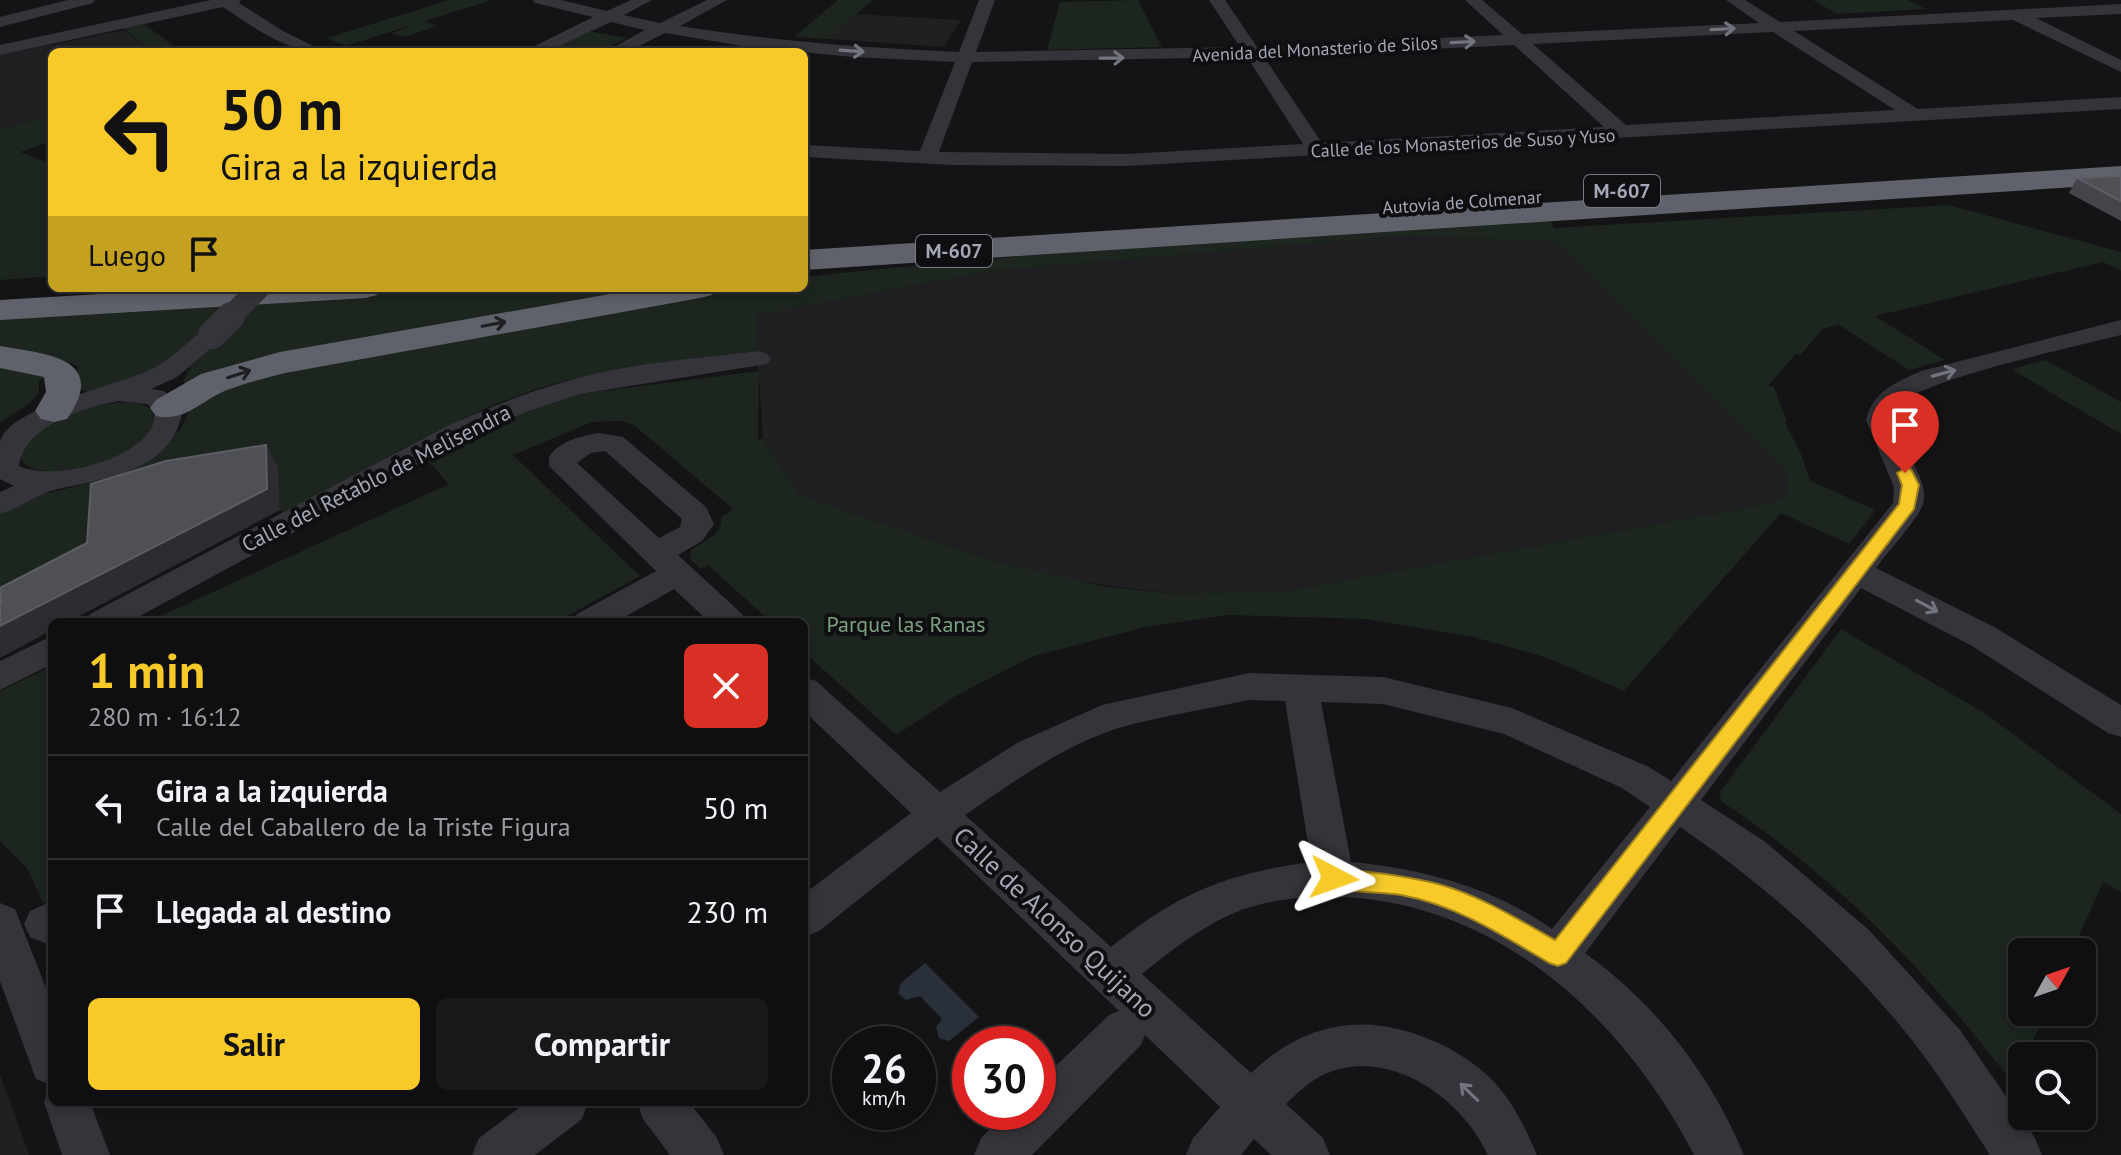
<!DOCTYPE html>
<html lang="es">
<meta charset="utf-8">
<style>
:root{--surface:#0f0e10;--page:#181719;--text:#f1f3f6;--muted:#9b9c9f;--line:#2f2e30;--accent:#f7ca29}
body{margin:0;font-family:"PT Sans",sans-serif;background:var(--page);color:var(--text);height:100vh;display:flex;flex-direction:column;font-size:30px;white-space:nowrap}
*{box-sizing:border-box;margin:0}
p{font-size:26px;color:var(--muted)}
.icon{flex:none;width:44px;height:44px;fill:none;stroke:currentColor;stroke-width:2;stroke-linecap:round;stroke-linejoin:round}
.map{position:relative;flex:1;overflow:hidden}
.sheet{position:absolute;left:48px;top:618px;width:760px;height:488px;display:flex;flex-direction:column;background:var(--surface);border-radius:12px;box-shadow:0 4px 12px #0003,0 0 0 2px var(--line)}
.sheet>*{flex:none}
.banner{position:absolute;left:48px;top:48px;width:760px;height:244px;border-radius:12px;box-shadow:0 4px 12px #0003,0 0 0 2px var(--line);background:#f7ca29;color:#111;overflow:hidden}
.needle{width:52px;rotate:50deg}
.fabs{position:absolute;left:2008px;top:938px;display:grid;gap:16px}
.fabs a{display:grid;place-items:center;width:88px;height:88px;border-radius:12px;background:var(--surface);box-shadow:0 4px 12px #0003,0 0 0 2px var(--line);font-size:40px}
.speed{position:absolute;left:832px;top:1026px;display:flex;gap:16px;font-size:40px;font-weight:700;text-align:center}
.speed>*{display:grid;place-content:center;width:104px;height:104px;border-radius:50%;background:var(--surface);box-shadow:0 4px 12px #0003,0 0 0 2px var(--line);line-height:1}
.speed small{font-size:20px;font-weight:400}
.speed .limit{border:12px solid #d22;background:#fff;color:#111}
.pin{position:absolute;display:grid;place-items:center;width:68px;height:68px;color:#fff;margin:-82px -34px;border-radius:50% 50% 50% 0;rotate:-45deg;box-shadow:0 0 8px #0007}
.pin .icon{rotate:45deg}
.me{position:absolute;width:88px;margin:-44px;rotate:94deg;stroke-linejoin:round;filter:drop-shadow(0 0 6px #0008)}
.turn{display:flex;align-items:center;gap:28px;height:168px;padding:0 40px;font-size:36px}
.turn .icon{width:104px;height:104px;stroke-width:2.5}
.turn b{display:block;font-size:56px;line-height:68px}
.then{display:flex;align-items:center;height:76px;padding:0 40px;background:#0003;gap:16px;font-size:30px}
.round{display:grid;place-items:center;flex:none;width:84px;height:84px;border-radius:12px;background:var(--page)}
.overview{display:flex;align-items:center;justify-content:space-between;height:136px;padding:0 40px}
h1{font-size:48px;font-weight:700;line-height:60px;color:var(--accent)}
.button{display:flex;gap:16px;margin-top:auto;padding:16px 40px}
.button a{flex:1;height:92px;border-radius:12px;background:var(--accent);color:#111;font-size:32px;font-weight:700;line-height:92px;text-align:center}
.button a+a{background:var(--page);color:var(--text)}
ul{padding:0;list-style:none}
li{display:flex;align-items:center;gap:24px;height:104px;padding:0 40px;border-top:2px solid var(--line)}
li div{flex:1}
li b{display:block;font-size:30px}
li em{font-style:normal}
.map>svg:first-child{display:block}
.built{fill:#201f22}
.green{fill:#1d251f}
.water{fill:#293039}
.lines{fill:none;stroke-linecap:round;stroke-linejoin:round}
.minor{fill:#34343a;fill-rule:evenodd}
.highway{fill:#60626b;fill-rule:evenodd}
.minor-bridge-far1{stroke:#34343a;stroke-width:22}
.minor-bridge{stroke:#34343a;stroke-width:28}
.wall{fill:#45444a}
.shaded-wall{fill:#2d2c30}
.building{fill:#4f4f56;stroke:#5d5d65;stroke-width:2}
.oneway{stroke:#72747e}
.oneway2{stroke:#1f1f22}
.route{fill:#f7ca29;stroke:#a1831b;stroke-width:2}
.labels{text-anchor:middle;dominant-baseline:central;stroke-width:8;stroke-linejoin:round;paint-order:stroke}
.far-street-label{font-size:18px;fill:#a4a8b6;stroke:#0f0e10}
.shield{fill:#0f0e10;stroke:#777a84;stroke-width:2}
.shield-label{font-size:20px;font-weight:bold;fill:#a4a8b6}
.street-label{font-size:22px;fill:#a4a8b6;stroke:#0f0e10}
.park-label{font-size:22px;fill:#7ba282;stroke:#0f0e10}
.near-street-label{font-size:26px;fill:#a4a8b6;stroke:#0f0e10}
</style>
<div class="map">
<svg width="2121" height="1155" viewBox="0 0 2121 1155">
<rect width="100%" height="100%" fill="#141315"/>
<!-- built -->
<path class="built" d="M857,14L961,20L944,47L828,39Z
M124,30L152,52H52V115L0,129V55Z
M1403,236L1557,242L1731,409L1787,473L1790,487L1788,493L1776,502L1290,590L1175,594L1062,579L998,562L799,495L763,439L755,315L993,271Z
M0,1074L29,1155H0Z"/>
<!-- green -->
<path class="green" d="M449,0H492L425,21L437,26L404,37L392,33L412,25L346,46L327,38Z
M838,0H873L828,39L794,37Z
M1138,0L1162,47L1047,50L1060,2Z
M1813,0H1908L1926,9L1837,14Z
M144,24L182,52H152L123,28Z
M588,31L627,38L599,52H543Z
M52,115V141L20,152L52,164V276L0,280V129Z
M1949,205L2121,252V271L2103,262L1875,316L1945,360L1909,370L1839,325L1822,329L1801,355L1796,354L1768,386L1774,387L1787,422L1785,423L1801,454L1810,481L1876,510L1849,544L1781,513L1624,691L1545,657L1473,637L1364,619L1226,615L1146,627L1034,656L959,694L896,735L804,652V622H771L708,565L701,569L690,559L691,550C704,540 723,536 721,517L733,509L635,426L622,421L592,422L513,455L640,576L556,622H147L449,484L427,460L497,422L579,394L759,371L758,439H763L799,495L998,562L1102,586L1175,594L1290,590L1776,502L1788,493L1789,479L1783,468L1557,242L1403,236L993,271L756,315L758,351C685,360 610,366 540,388C451,417 369,468 287,512L280,511L278,467L103,565L0,633V514L44,494L81,485L150,459L181,429L193,401L229,381L699,292L724,288H804V277C1052,250 1301,236 1550,220L1554,228Z
M462,288H668L188,385L183,381L191,366L260,302Z
M226,304L179,356L161,370L87,392L76,388L78,367L71,363L0,351V319Z
M2046,360L2121,402V434L2011,369Z
M0,365L48,377L39,380V394L25,407L0,422Z
M125,402L141,404L152,410C165,448 86,471 59,472C48,472 38,470 28,467L21,459C23,420 94,404 125,402Z
M1841,629L1986,714L2121,814V892L2103,882L2072,952H2022V1012H2046L2026,1056H2022V1066L2014,1085C1927,971 1841,881 1721,801L1720,792Z
M52,666V898L43,903L27,868L0,841V691Z"/>
<!-- water -->
<path class="water" d="M925,963L979,1017L949,1041L939,1038L936,1027L942,1019L920,996L906,1000L898,993L901,983Z"/>
<g class="lines">
<!-- minor -->
<path class="minor" d="M68,0H95L93,3L0,27V17Z
M211,0H241L239,3L283,31L325,52C285,52 255,28 223,7L0,55V45Z
M533,0H561L607,11L631,0H652L624,15L660,23L707,0H727L680,26C773,41 865,48 959,52L979,0H995L976,52L1240,47L1209,0H1225L1257,47L1503,35L1465,0H1482L1522,34L1759,23L1726,0H1745L1780,22L2121,4V14L2036,18L2121,60V72L2013,20L1794,31L1918,109L2121,97V109L1126,166L953,165L804,157V145L920,151L955,62L853,57L748,47L665,33L627,52H605L645,30L611,22L546,52H523L593,17L535,3ZM1773,32L1895,110L1626,125L1533,44ZM1514,45L1604,127L1322,143L1264,57ZM1247,57L1303,144L1126,154L939,152L972,62Z
M2121,320V335C2083,345 1912,381 1896,408C1881,434 1932,471 1923,504C1919,518 1886,554 1876,568L1996,628L2121,705V737L2108,733L1972,646L1861,588L1701,800L1764,841L1869,930L1960,1030L2035,1138L2042,1155H1990C1970,1124 1950,1092 1929,1063C1863,972 1772,889 1680,827L1585,953C1655,1003 1711,1075 1744,1155H1694C1627,1024 1509,912 1358,898C1321,895 1279,897 1244,909C1206,923 1173,949 1142,974L1251,1073C1307,1020 1369,1011 1438,1043C1462,1054 1485,1070 1501,1090C1517,1110 1527,1132 1537,1155H1488C1462,1098 1389,1046 1325,1074C1311,1080 1297,1093 1286,1104L1323,1138L1330,1155H1271L1254,1139L1241,1155H1186L1193,1138L1220,1107L1145,1035L1141,1045L1032,1155H974L981,1138L1008,1112H1038V1083L1109,1015L1119,1011L937,837L819,931L804,937V894L911,813L804,711V677L816,681L940,792L1017,743L1102,705L1249,673L1383,677L1512,708L1649,767L1671,781L1893,503L1894,487L1866,420C1873,391 1895,383 1921,371ZM1249,700L1285,701L1311,862C1225,874 1180,892 1111,947L965,815C1013,782 1065,744 1122,727C1163,716 1207,709 1249,700ZM1321,702L1383,704L1504,734L1622,788L1650,807L1552,929C1495,888 1420,868 1351,862Z
M212,327L221,330L225,335L221,340L177,377L151,389L164,391L183,408C174,471 109,478 57,489C38,494 20,508 0,514V492L14,486L0,479C0,468 0,453 0,442C10,404 126,386 159,365C175,355 189,341 203,330ZM118,401L147,404L155,411C154,417 154,423 151,429C131,462 53,481 19,466C25,425 83,408 118,401Z
M758,351L767,354L771,359L767,364L580,394L526,412L469,437L129,622H85L90,614L449,425C487,409 524,393 564,382C626,363 694,359 758,351Z
M599,433L623,437L706,507L714,524L702,541L678,555L742,614L747,622H709L674,589L616,622H572L577,614L656,571L549,466V457C559,441 581,436 599,433ZM605,451L682,519L680,527L659,538L577,463L591,453Z
M52,636V664L0,690V661Z
M52,901V940L45,943L30,937L24,924L30,911Z
M0,903L15,909L52,1003V1102H90L110,1155H62L44,1102L51,1085L36,1079L0,981Z
M527,1102H588L582,1119L535,1155H472L479,1138Z
M637,1102H689L717,1138L724,1155H670L643,1119Z"/>
<!-- highway -->
<path class="highway" d="M2121,166V184L804,270V250Z
M200,288H381L377,295L365,298L0,320V300Z
M644,288H716L712,295L700,298L285,373C267,378 248,382 230,389C203,398 186,423 156,416L150,408L156,400L201,374L280,352Z
M0,346C45,354 110,357 67,419L54,422L41,419L35,411L46,392L44,377L0,368Z"/>
<!-- minor-bridge-far1 -->
<path class="minor-bridge-far1" d="M229,318L259,288"/>
<!-- minor-bridge -->
<path class="minor-bridge" d="M212,335L231,316"/>
</g>
<!-- wall -->
<path class="wall" d="M2121,176V221L2069,193L2077,178Z"/>
<!-- shaded-wall -->
<path class="shaded-wall" d="M266,445L278,467L280,510L68,622H52V630L0,658V626Z"/>
<!-- building -->
<path class="building" d="M2121,176V201L2077,178Z
M266,445L267,489L0,626V601H2L0,598V588L87,543L91,484L166,461Z"/>
<!-- one-way arrows -->
<defs><path id="oneway-shaft" d="M-6 0H5M1.5-3L5.5 0L1.5 3" fill="none" stroke-width="1.6" stroke-linecap="round" stroke-linejoin="round" transform="scale(2)"/></defs>
<g class="oneway">
<use href="#oneway-shaft" transform="translate(1723 29) rotate(-3)"/>
<use href="#oneway-shaft" transform="translate(1463 42) rotate(-3)"/>
<use href="#oneway-shaft" transform="translate(852 51) rotate(4)"/>
<use href="#oneway-shaft" transform="translate(1112 58) rotate(-1)"/>
<use href="#oneway-shaft" transform="translate(1944 373) rotate(-15)"/>
<use href="#oneway-shaft" transform="translate(1927 606) rotate(28)"/>
<use href="#oneway-shaft" transform="translate(1469 1092) rotate(-136)"/>
</g>
<g class="oneway2">
<use href="#oneway-shaft" transform="translate(494 324) rotate(-11)"/>
<use href="#oneway-shaft" transform="translate(239 374) rotate(-18)"/>
</g>
<!-- route -->
<path class="route" d="M1905,468L1911,469L1919,485L1914,509L1566,963L1558,966L1549,963C1502,935 1456,905 1401,895C1377,891 1350,894 1326,885L1323,878L1326,871L1334,868C1369,872 1404,875 1438,884C1479,895 1518,919 1555,940L1899,504L1902,485L1897,473Z"/>
<g class="labels">
<!-- far-street labels -->
<g class="far-street-label">
<text transform="translate(1315 49) rotate(-3)">Avenida del Monasterio de Silos</text>
<text transform="translate(1463 143) rotate(-3)">Calle de los Monasterios de Suso y Yuso</text>
<text transform="translate(1462 202) rotate(-4)">Autovía de Colmenar</text>
</g>
<!-- shield labels -->
<g class="shield">
<rect x="1584" y="175" width="76" height="32" rx="6"/>
<rect x="916" y="235" width="76" height="32" rx="6"/>
</g>
<g class="shield-label">
<text x="1622" y="191">M-607</text>
<text x="954" y="251">M-607</text>
</g>
<!-- street labels -->
<g class="street-label">
<text transform="translate(376 478) rotate(-27)">Calle del Retablo de Melisendra</text>
</g>
<!-- park labels -->
<g class="park-label">
<text x="906" y="624">Parque las Ranas</text>
</g>
<!-- near-street labels -->
<g class="near-street-label">
<text transform="translate(1055 922) rotate(43)">Calle de Alonso Quijano</text>
</g>
</g>
</svg>
<div class="fabs">
<a><svg class="needle" viewBox="-14 -14 28 28"><path d="M0-13l5 13h-10z" fill="#e53935"/><path d="M0 13l5-13h-10z" fill="#9b9c9f"/></svg></a>
<a><svg class="icon" aria-label="search" viewBox="0 0 24 24"><circle cx="10" cy="10" r="6"/><path d="M15 15l6 6"/></svg></a>
</div>
<div class="speed"><div>26<small>km/h</small></div><div class="limit">30</div></div>
<div class="pin" style="left:1905px;top:473px;background:#d93025"><svg class="icon" aria-label="arrive" viewBox="0 0 24 24"><path d="M6 21V4h12l-3 4 3 4H6"/></svg></div>
<svg class="me" style="left:1334px;top:878px" viewBox="-20 -20 40 40"><path d="M0-17L14 15 0 8-14 15z" fill="#f7ca29" stroke="#fff" stroke-width="4"/></svg>
<div class="banner">
<div class="turn"><svg class="icon" aria-label="left" viewBox="0 0 24 24"><path d="M17 20v-9H6M10 6l-5 5 5 5"/></svg><div><b>50 m</b>Gira a la izquierda</div></div>
<div class="then">Luego<svg class="icon" aria-label="arrive" viewBox="0 0 24 24"><path d="M6 21V4h12l-3 4 3 4H6"/></svg></div>
</div>
<section class="sheet">
<div class="overview"><div><h1>1 min</h1><p>280 m · 16:12</p></div><a class="round" style="background:#d93025;color:#fff"><svg class="icon" aria-label="close" viewBox="0 0 24 24"><path d="M6 6l12 12M18 6L6 18"/></svg></a></div>
<ul>
<li><svg class="icon" aria-label="left" viewBox="0 0 24 24"><path d="M17 20v-9H6M10 6l-5 5 5 5"/></svg><div><b>Gira a la izquierda</b><p>Calle del Caballero de la Triste Figura</p></div><em>50 m</em></li>
<li><svg class="icon" aria-label="arrive" viewBox="0 0 24 24"><path d="M6 21V4h12l-3 4 3 4H6"/></svg><div><b>Llegada al destino</b></div><em>230 m</em></li>
</ul>
<div class="button"><a>Salir</a><a>Compartir</a></div>
</section>
</div>
